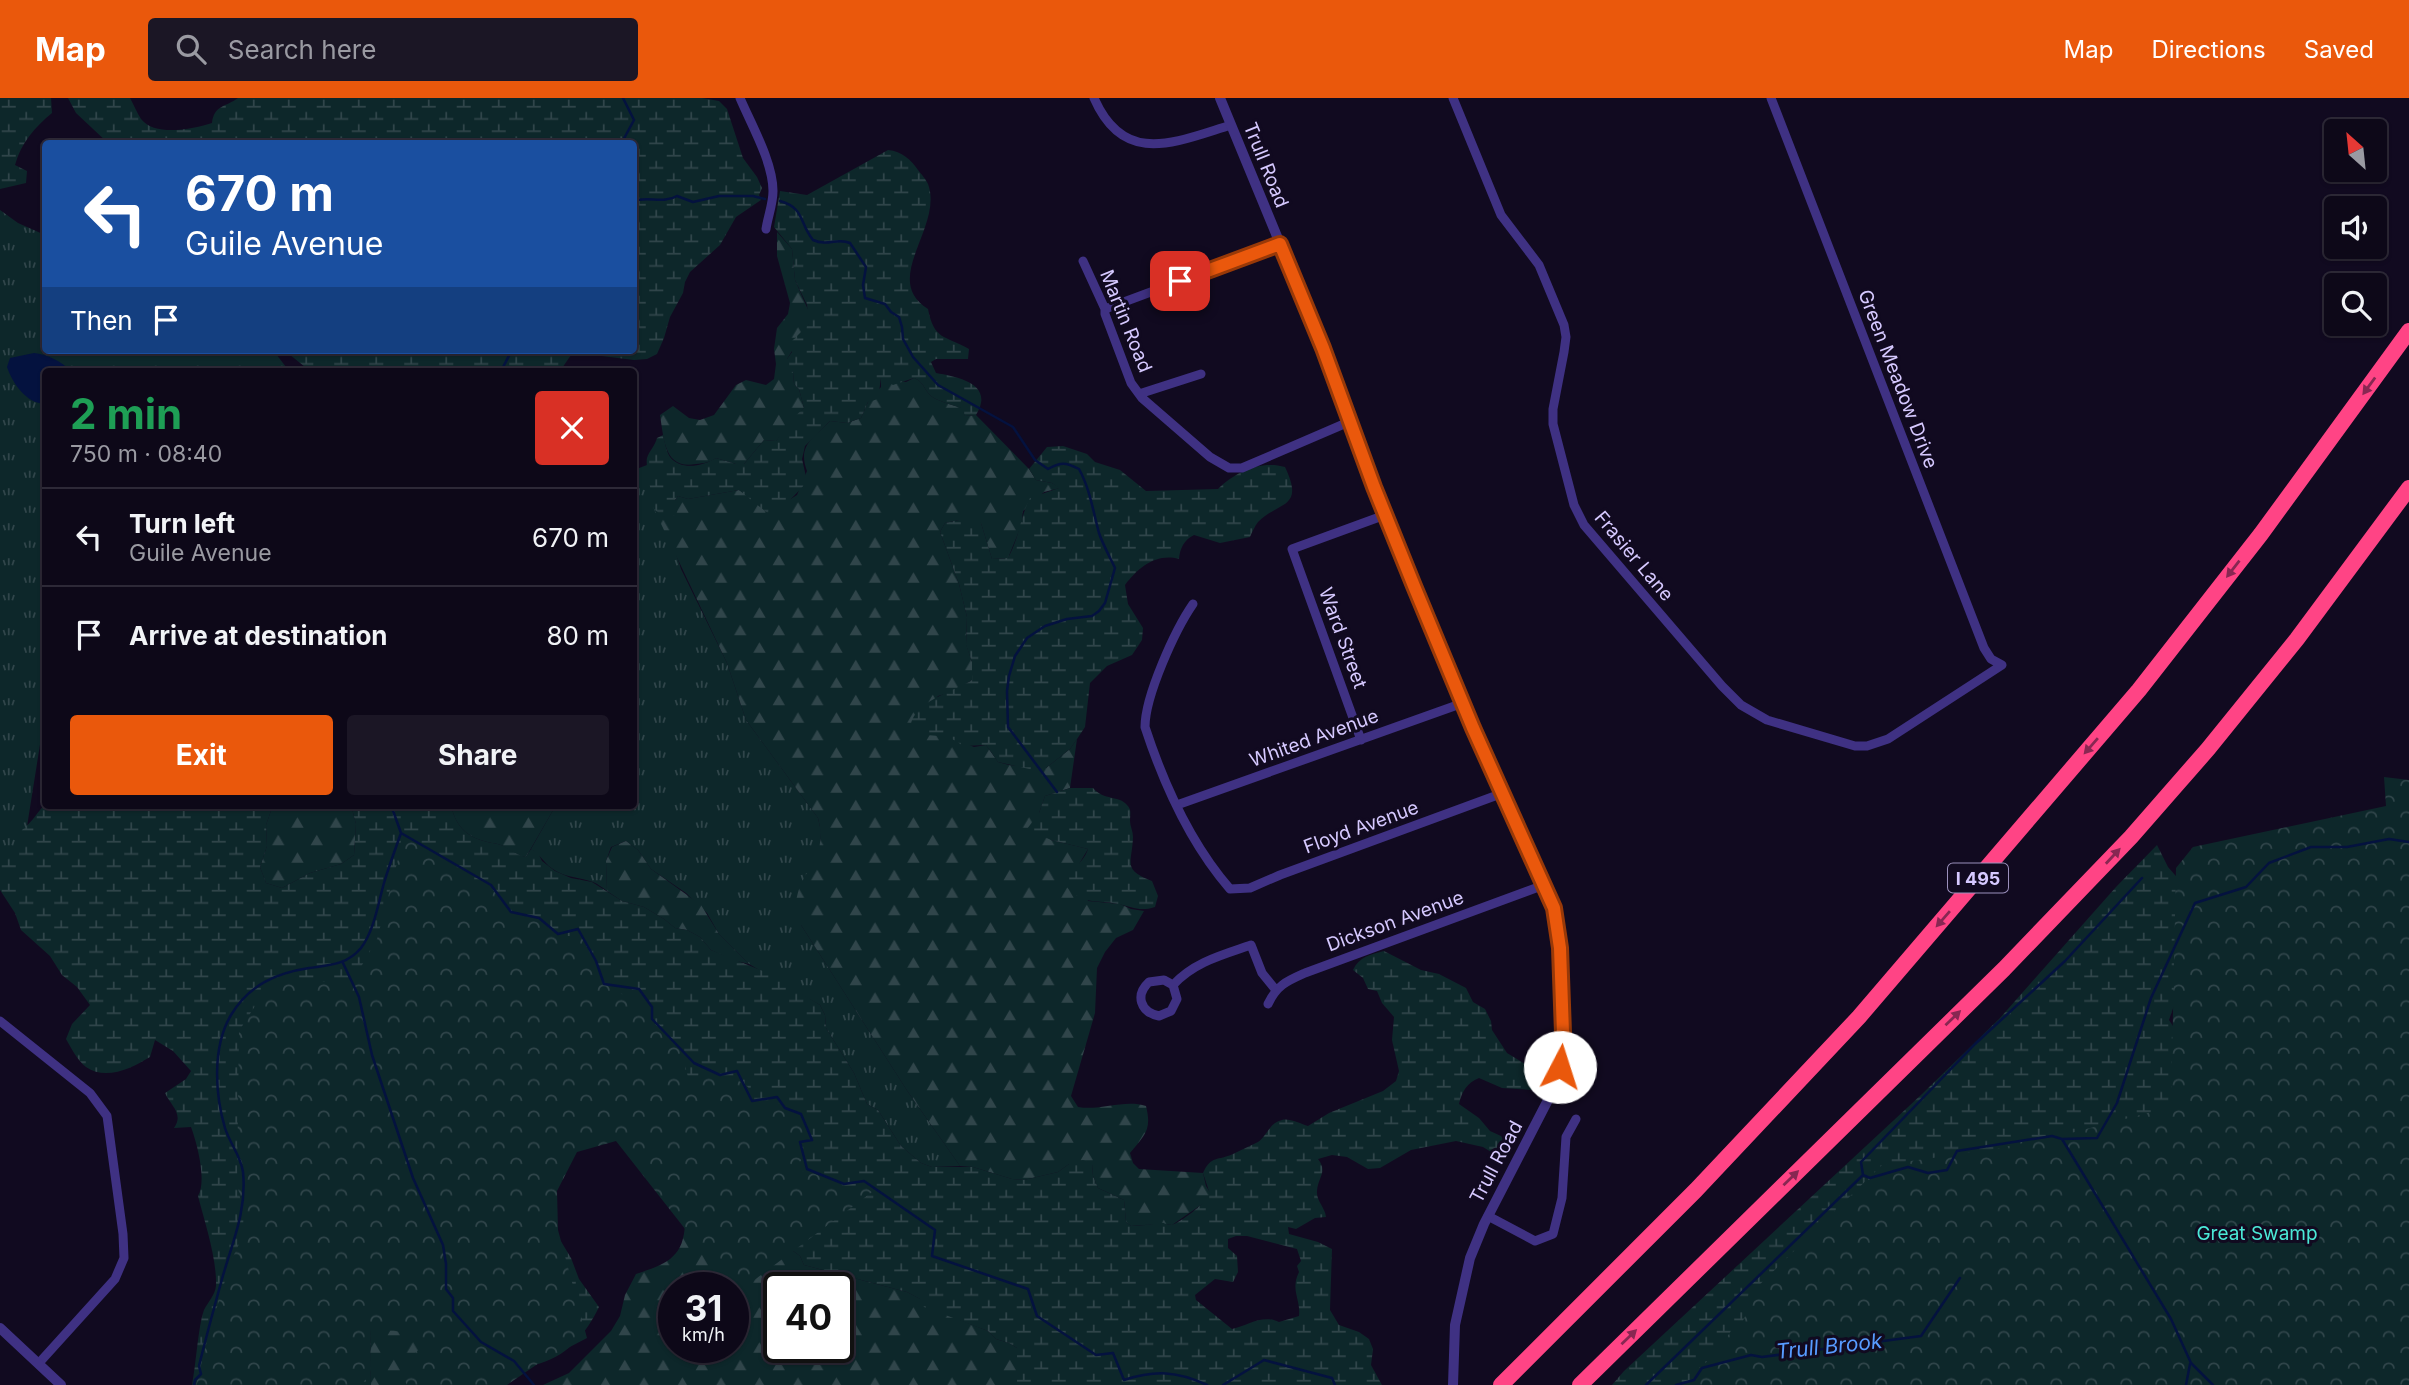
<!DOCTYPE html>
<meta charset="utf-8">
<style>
:root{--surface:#0d0818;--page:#1b1625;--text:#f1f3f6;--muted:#9a9aa2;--line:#2d2937;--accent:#ea580c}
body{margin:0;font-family:Inter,sans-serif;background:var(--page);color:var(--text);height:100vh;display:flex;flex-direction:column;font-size:26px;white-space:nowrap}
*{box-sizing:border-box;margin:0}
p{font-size:23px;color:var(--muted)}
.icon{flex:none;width:38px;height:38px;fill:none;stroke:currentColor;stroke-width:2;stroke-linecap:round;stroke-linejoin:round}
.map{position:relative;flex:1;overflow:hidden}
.details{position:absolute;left:42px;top:270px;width:595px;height:441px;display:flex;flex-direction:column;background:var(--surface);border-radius:7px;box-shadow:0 2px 5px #0004,0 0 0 2px var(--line)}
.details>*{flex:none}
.hud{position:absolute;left:42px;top:42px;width:595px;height:214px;border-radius:7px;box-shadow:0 2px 5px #0004,0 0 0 2px var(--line);background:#1a4fa0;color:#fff;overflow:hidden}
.needle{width:46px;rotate:333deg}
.fabs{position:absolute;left:2324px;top:21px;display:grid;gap:14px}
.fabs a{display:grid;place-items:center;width:63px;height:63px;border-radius:7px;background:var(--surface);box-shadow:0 2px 5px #0004,0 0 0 2px var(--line);font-size:35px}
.speed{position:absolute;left:658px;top:1174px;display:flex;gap:14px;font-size:35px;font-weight:700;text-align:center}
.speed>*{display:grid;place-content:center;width:91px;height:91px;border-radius:50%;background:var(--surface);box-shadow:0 2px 5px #0004,0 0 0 2px var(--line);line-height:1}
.speed small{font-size:18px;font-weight:400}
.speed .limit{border:4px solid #111;border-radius:10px;background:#fff;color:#111}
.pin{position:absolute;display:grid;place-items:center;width:60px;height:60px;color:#fff;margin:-30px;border-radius:14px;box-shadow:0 4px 10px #0006}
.me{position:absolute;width:77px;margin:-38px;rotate:5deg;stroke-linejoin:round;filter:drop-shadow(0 0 5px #0008)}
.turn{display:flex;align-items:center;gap:24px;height:147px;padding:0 28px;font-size:32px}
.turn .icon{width:91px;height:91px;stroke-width:2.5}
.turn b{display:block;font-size:49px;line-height:60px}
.then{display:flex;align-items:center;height:66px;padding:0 28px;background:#0003;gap:14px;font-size:26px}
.round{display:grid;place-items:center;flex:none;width:74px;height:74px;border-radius:7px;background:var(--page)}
.head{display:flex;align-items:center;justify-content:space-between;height:119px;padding:0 28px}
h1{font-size:42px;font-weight:700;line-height:52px;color:#1e9e55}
.button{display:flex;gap:14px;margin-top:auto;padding:14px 28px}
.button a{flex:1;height:80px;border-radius:7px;background:var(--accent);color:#fff;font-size:28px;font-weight:700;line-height:80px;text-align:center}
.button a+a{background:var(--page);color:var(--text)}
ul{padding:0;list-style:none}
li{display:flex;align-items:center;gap:21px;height:98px;padding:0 28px;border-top:2px solid var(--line)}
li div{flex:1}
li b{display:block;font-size:26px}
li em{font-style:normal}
header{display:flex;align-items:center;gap:42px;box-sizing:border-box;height:98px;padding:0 35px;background:var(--accent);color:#fff}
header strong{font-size:33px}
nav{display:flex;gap:38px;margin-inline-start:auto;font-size:24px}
.search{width:490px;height:63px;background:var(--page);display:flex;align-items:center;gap:18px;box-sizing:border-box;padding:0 24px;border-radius:7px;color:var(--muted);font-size:26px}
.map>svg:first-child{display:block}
.grass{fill:url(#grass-tufts)}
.forest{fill:url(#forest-firs);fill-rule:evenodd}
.wetland{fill:url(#wetland-marsh);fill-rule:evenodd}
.park{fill:url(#park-crowns)}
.water{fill:#04123f}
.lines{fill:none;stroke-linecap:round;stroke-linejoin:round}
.stream{stroke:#04123f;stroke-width:2.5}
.minor{stroke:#3f3183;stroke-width:9}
.tertiary{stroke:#3f3183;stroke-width:10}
.motorway{stroke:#ff4485;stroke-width:16}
.oneway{fill:#882752}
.route-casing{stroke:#983908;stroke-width:18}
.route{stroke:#ea580c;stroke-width:12}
.labels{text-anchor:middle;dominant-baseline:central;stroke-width:6;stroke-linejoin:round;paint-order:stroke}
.shield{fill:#110a20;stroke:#9b90bc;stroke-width:2}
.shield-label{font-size:18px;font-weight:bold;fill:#d6c9ff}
.street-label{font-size:19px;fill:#d6c9ff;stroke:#110a20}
.park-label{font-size:19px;fill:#4be9d7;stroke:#110a20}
.water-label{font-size:21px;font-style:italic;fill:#579bff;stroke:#110a20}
</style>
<header>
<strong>Map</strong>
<div class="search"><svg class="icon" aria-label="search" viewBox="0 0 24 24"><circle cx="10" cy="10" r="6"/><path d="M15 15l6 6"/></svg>Search here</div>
<nav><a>Map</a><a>Directions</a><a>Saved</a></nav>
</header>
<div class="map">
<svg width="2409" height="1287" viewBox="0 0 2409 1287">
<defs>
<pattern id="grass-tufts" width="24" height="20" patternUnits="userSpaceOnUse" patternTransform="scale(1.75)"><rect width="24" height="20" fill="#0d272a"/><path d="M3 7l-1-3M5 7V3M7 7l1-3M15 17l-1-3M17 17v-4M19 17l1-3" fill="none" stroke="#30454a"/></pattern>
<pattern id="forest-firs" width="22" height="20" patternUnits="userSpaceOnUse" patternTransform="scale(1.75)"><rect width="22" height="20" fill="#0d272a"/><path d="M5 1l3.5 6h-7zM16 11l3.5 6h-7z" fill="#30454a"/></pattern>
<pattern id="wetland-marsh" width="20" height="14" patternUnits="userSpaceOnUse" patternTransform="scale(1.75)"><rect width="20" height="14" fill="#0d272a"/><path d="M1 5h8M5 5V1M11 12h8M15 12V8" fill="none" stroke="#30454a"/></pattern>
<pattern id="park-crowns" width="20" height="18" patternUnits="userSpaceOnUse" patternTransform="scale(1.75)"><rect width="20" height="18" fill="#0d272a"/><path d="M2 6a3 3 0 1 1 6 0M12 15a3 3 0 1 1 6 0" fill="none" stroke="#30454a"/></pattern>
</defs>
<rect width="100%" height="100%" fill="#110a20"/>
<!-- grass -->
<path class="grass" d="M0,112L18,125L45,137L46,252H273L289,273H46L45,615L22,760L0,766Z
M647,367L681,471L727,565L746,622L818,720L821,734L820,754L806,778L801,827L908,994L960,1068L932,1069L921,1065L901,1048L878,1012L867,1006L854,975L826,930L825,917L820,907L749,866L719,836L707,815L686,795L651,771L638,752L626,743L611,749L606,763L607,793C603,790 598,786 593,784C580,779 568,780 556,773C545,767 541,757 531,751L556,707H634V372Z"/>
<!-- forest -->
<path class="forest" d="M777,134L792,151L795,182L809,214V226L787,261L793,274L794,286L799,291L804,310L776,343L764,342L744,366H736L716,360C708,365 705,365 696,366C664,372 664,341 660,317L673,308L689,320L700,322L714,317L736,287L746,282L766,287L774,281L776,266L774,251L777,230L788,216L790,205L777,158Z
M881,280L906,284L914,280C925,284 924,294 934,300C939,303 955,308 962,310L965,318L976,317L1029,371L1036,382L1052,385L1060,390L1044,394L1023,413L1021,428L1008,460L992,461L981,425L959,422L945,425L940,434L959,486L967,519L966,546L972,564V582L955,593L938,598L911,632L917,630L918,637H945L974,649L986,647L998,664L1009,667L1046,670L1070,651L1077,641L1070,690L1045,698L1039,715L1051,742L1088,751L1079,766L1088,803L1120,806L1131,811L1144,813L1133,832L1116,840L1105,854L1097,870L1095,915L1071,998L1078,1009C1101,1013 1124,1001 1146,1008C1152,1032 1145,1037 1130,1055L1133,1065L1139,1071L1203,1075L1206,1088L1211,1096L1208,1102L1172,1127C1164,1125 1140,1127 1131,1128L1126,1124L1124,1102L1098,1090L1093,1078L1092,1066H1069L1058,1074L1024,1082L1012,1081L973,1069L960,1068L908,994L801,827C799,820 795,811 796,805C800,769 829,764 818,720L746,622L727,565L654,411L664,419L678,398L688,401L739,392L750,399L786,404L797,397L807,373C797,347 814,340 830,323L847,325L861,320L868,304L881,289Z
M273,707H351L356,726L354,757L341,766L310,775L282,790L266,785L260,769L267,748L266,727Z
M451,707H556L526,759C515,757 511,752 501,747C495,745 490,745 484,743C465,738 455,726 451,707Z
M626,743L638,752L651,771L701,807L719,836L749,866L733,862L711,852L700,839L687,832L675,830L664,821L644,809L622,803L607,793L606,763L612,749Z
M685,1125L781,1144L800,1158L804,1167L907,1194L960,1222L988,1233L996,1241L1009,1245L1017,1250V1287H543L569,1275L611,1233L620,1218L625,1197L636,1176C666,1166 684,1160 685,1125ZM674,1190H733V1250H674ZM779,1190H838V1250H779Z
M373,1155L465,1287H371L370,1230Z"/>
<!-- wetland -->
<path class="wetland" d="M0,0H51L52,15C35,29 21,45 15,67L27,73L26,85L0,91Z
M68,0H130C134,7 137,15 141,21C155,39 193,31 212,25C214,7 226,9 238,0H702L719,3L727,11L743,60L757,79L762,90L759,97L761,102L736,119L720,147L690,174L685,184L683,195L670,219L664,240L657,256L647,261L634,262L602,258L591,252H634V46L108,45L76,15Z
M888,52C902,53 911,62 918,72C921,76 926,81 928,86C944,129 880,181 928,211C934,242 944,237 969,251L968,261H936L931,264L936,275C959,279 995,286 976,317L965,318L961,310C955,308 939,303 934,300C924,294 925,284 914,280L893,287L881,280L878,301L868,304L861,320L847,325L830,323L805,348L802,361L807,383C799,395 787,402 781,415L771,418L739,392L688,401L678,398L675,402L678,409L676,417L664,419L654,411C653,401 645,368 647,360C649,353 655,348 657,340L663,337C665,344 666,353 670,359C681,373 703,368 716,360L736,366H744L764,342L776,343L791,322L804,310L799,291L794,286L793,274L786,267L787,261L792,254L790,245L809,226L807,207L795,182L792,151L774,129L780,93L807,97Z
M284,252H579L571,257L560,273H310Z
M1063,348L1087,356L1095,364L1120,372L1146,393L1218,391C1235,374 1261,362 1285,369C1305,411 1279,403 1258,424C1255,428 1252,434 1250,439L1220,445L1194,437C1184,442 1180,450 1179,461C1156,455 1139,469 1125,487L1128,506L1143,530L1142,542L1132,557L1107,568L1090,585L1085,629L1077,641L1070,651L1046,670L1038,673L998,664L986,647L963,648C949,636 935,638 917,637L916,631L910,633C910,603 952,595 972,582V564L966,547L967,519L959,486L940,434L945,425L959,422L968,416L981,425L992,461L1008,460C1019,441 1020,419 1030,400L1059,390L1052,385L1036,382L1029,371L1047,349Z
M1070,690H1093C1104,703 1119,697 1127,707C1132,712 1130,716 1130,723C1130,728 1133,733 1133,739C1132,766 1122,771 1152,783L1158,798L1155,809C1139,814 1133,809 1118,806C1096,801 1084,808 1067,789C1068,770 1083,767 1088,751L1051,742L1027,731L1039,715L1045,698Z
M45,706L273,707L266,727L267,748L260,769L266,785L282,790L310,775L341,766L354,757L356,726L351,707H451C455,726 465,738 484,743C490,745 495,745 501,747C511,751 515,757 526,759L531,751L538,755L542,763L555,773L571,780L592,784L622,803L644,809L664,821L675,830L687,832L700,839L711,852L770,876L820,907L825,917L826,930L854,975L867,1006L878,1012L901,1048L921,1065L932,1069H973L1012,1081L1024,1082L1058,1074L1069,1066L1083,1062L1092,1066L1093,1078L1098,1090L1124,1102L1126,1124L1131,1128C1142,1127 1149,1127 1159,1125C1165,1124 1165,1127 1171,1127C1179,1126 1207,1104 1210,1096L1203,1075C1211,1057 1218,1063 1233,1056C1241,1052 1250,1048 1258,1044C1267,1038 1269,1025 1282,1022C1289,1020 1301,1026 1308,1028L1329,1015L1383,993L1396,983L1399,973L1392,942L1394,919L1382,905L1377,893L1368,891L1363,880L1353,872C1359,859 1371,856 1384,853L1421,872L1439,876L1466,890L1473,904L1485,911L1491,923L1492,932L1507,955L1547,979V993L1502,990L1479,980C1467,985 1462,993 1459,1006L1479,1020L1490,1033L1501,1038L1510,1051L1496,1057L1483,1049L1456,1043L1411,1052L1380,1070L1368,1071L1347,1059L1332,1057L1318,1061C1328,1074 1318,1079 1317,1093C1316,1103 1325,1109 1326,1119L1315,1120L1296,1131L1288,1129L1289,1136L1318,1144L1332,1151L1330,1212L1339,1227L1359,1234L1369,1241L1373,1251L1371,1267L1382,1287H1017V1250L1009,1245L996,1241L988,1233L924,1209L920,1201L907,1194L804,1167L800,1158L781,1144L650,1024L553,1052L556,1135L571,1160L579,1181L599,1209C586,1236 566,1260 534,1267L428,1229L370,1230L371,1287H192C196,1267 198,1229 204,1212C208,1204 215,1197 216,1188C217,1161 205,1125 198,1098C207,1083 197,1045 191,1029L174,1030C184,1016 171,1008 165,995L186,981L191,973L173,953L155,942L150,959C132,970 106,983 86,969C78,963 71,950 66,941L72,926L90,907L77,889L62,877L50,858L21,832L15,815L0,792V765C16,757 20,750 22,732C32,724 37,715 45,706ZM1236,1138H1247L1297,1151L1301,1163L1297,1168L1299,1174C1290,1192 1301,1201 1299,1218L1279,1224C1262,1216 1249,1227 1232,1231L1196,1202L1195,1197L1215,1181L1233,1184L1238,1174L1237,1158L1228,1150V1141Z
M2157,747L2168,769L2188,792L2181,887L2169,922L2409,1287H1612L1624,1273L1922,996L2000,920L2116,789Z"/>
<!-- park -->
<path class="park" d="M2384,679L2409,682V1287H1681L1692,1281L1698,1271L1715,1257L1731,1233L1741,1227L1747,1214L1748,1198L1882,1067L1990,1052L2067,1036L2171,1009L2176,770L2193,749L2386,708Z
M407,736L415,739L422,758L436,757L449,771L460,772L478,785L491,790L517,818L545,826L558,838H581L597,868L600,883L625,898L642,900L654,917V925L681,952L689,983L708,972L724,980L736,981L748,989L752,1004L759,1009C781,995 803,1018 811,1037L809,1042L800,1045L804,1059L798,1066L802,1073C818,1074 829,1085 845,1088C857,1091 858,1082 872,1094L733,1198V1190H723L722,1178L616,1043L577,1054L557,1093L558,1132L587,1240L539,1265L507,1287H407L405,1283L407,1262L422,1249L418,1236L370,1230L371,1272L362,1287H196L208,1239L231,1163L241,1142L245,1124L237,1085L239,933L266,891L294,879L350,888L377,841L401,750Z"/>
<!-- water -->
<path class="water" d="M34,255C47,256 62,264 71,273H46L45,306C26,305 13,286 7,269L10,260Z"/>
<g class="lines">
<!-- stream -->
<path class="stream" d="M621,46L634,22L623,0
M634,103C647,98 664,106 677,98L693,104L719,98H753L765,101
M780,103C805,110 799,125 813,142C829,149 837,139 850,145L866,169L863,187L865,200L885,206L891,214L899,219L902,229L903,241L913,259L938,287L1013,329L1035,362L1048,371C1061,364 1065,364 1079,371C1090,391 1093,413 1099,435C1103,447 1110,459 1115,470L1105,505L1099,513L1092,518L1067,521L1045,528L1027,540L1015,558L1009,578L1007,593L1008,629L1057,694
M634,132L636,139L634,144
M501,273L512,252
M391,707L401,735L491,787L511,814L539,820L558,836L578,831L596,863L604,886L639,891L652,909V921L694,965L720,977L737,973L752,1003L777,999L785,1010L801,1016L812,1042L800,1044L807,1071L844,1086L864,1083L935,1132L932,1158L1028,1191L1037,1218L1096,1257L1113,1255L1124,1282C1155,1272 1177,1273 1207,1287
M343,865L359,899L372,957L413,1080L443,1147L446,1166V1191L453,1200V1213L481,1244L514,1263L534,1287
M2062,1041L2171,1221L2191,1265L2213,1287
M1863,1077L1861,1064L1975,946L2065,863L2142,780
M194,1287L195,1282L201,1276L199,1268C206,1239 214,1210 222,1181C232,1145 247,1113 243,1074C241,1058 230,1046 225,1030C215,996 212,949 231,917C249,887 276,875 309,870C329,867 347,867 361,850C374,833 378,806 384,785C389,768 395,752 401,735
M1223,1287L1264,1262L1332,1280L1335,1287
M1646,1287L1863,1077L1870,1080L1908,1069L1928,1075L1947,1072L1957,1053L2052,1038L2062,1041L2097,1040L2117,1005L2151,900L2195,805L2246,789L2269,765L2311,749H2347L2389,741L2409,744
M1676,1287L1694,1282L1702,1270L1751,1257L1762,1259L1921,1238L1960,1180
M2186,1287L2190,1266"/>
<!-- minor -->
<path class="minor" d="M740,0C751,26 773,64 773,93C773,106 768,118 766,131
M1094,0C1124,69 1175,44 1231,27
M1453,0L1501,117L1539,167L1564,227L1566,239L1564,254L1553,311V326L1574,407L1584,427L1722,588L1741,607L1767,622L1855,648H1867L1888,641L2002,567L1991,561L1984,550L1771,0
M1083,163L1105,211V216L1131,285L1142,300L1210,359L1229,370H1242L1351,323
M1105,211L1280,146
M1139,296L1201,276
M1193,506C1175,532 1145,598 1145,629C1164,687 1190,745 1230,791L1250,790L1280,777L1503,695
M1361,642L1292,451L1385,417
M1177,707L1463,605
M1173,887L1177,901L1171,913L1159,918C1140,914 1135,897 1149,884L1164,882L1173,887C1194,864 1222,857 1251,847L1262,875L1275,891
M1268,906C1277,887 1287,883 1305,875L1544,787
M0,923L90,995L107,1018L123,1136L124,1160L115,1181L39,1265
M1488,1118L1535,1143L1553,1136L1562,1100L1566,1039L1576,1021"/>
<!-- tertiary -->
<path class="tertiary" d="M1220,0L1323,250L1385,417L1473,630L1550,801L1558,825L1560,850L1563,935L1560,969L1548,1002L1484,1126L1470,1160L1455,1227L1453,1287
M0,1230L61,1287"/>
<!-- motorway -->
<path class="motorway" d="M1501,1287L1696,1092L1859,919L2139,592L2261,436L2409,233
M1580,1287L2004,871L2131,739L2208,651L2297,541L2409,390"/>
</g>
<!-- one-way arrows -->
<defs><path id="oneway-solid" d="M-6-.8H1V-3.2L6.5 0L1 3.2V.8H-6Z" transform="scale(1.75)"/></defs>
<g class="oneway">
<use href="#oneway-solid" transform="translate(2369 288) rotate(126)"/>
<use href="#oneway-solid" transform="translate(2233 471) rotate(128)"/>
<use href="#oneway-solid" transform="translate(2091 648) rotate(131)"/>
<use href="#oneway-solid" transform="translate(2113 758) rotate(-47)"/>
<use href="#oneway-solid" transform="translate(1943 821) rotate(131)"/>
<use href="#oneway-solid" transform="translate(1953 920) rotate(-44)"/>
<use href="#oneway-solid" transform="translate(1791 1080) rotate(-44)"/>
<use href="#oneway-solid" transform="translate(1629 1239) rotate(-44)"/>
</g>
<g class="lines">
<!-- route casing -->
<g class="route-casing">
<path id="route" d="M1180,183L1280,146L1323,250L1374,389L1414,488L1473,630L1554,810L1560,850L1563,935L1560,969"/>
</g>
<!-- route -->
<use href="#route" class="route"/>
</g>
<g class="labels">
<!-- shield labels -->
<rect class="shield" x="1948" y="765.5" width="60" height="29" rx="5"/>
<g class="shield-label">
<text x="1978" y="780">I 495</text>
</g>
<!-- street labels -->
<g class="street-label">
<text transform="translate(1266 67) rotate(68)">Trull Road</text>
<text transform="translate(1126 223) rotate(68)">Martin Road</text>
<text transform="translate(1898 281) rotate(69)">Green Meadow Drive</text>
<text transform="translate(1634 458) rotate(50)">Frasier Lane</text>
<text transform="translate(1343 540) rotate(70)">Ward Street</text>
<text transform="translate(1314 640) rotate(-20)">Whited Avenue</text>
<text transform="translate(1361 729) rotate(-20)">Floyd Avenue</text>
<text transform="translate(1395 823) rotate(-20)">Dickson Avenue</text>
<text transform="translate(1496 1064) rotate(-62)">Trull Road</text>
</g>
<!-- park labels -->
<g class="park-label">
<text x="2257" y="1135">Great Swamp</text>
</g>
<!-- water labels -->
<g class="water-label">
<text transform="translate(1829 1248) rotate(-6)">Trull Brook</text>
</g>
</g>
</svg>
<div class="fabs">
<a><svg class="needle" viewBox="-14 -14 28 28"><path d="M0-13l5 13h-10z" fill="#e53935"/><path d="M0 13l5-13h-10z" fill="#9a9aa2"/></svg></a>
<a><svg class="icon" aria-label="sound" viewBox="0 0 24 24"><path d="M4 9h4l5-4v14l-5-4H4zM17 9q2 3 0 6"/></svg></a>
<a><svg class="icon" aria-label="search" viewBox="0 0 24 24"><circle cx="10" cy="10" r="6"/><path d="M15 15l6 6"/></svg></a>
</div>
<div class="speed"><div>31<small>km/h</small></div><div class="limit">40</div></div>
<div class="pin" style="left:1180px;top:183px;background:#d93025"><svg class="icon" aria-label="arrive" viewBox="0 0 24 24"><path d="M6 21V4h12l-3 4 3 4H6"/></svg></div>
<svg class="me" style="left:1560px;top:969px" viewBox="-20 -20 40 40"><circle r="19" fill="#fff"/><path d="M0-13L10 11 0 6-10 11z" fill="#ea580c"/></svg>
<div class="hud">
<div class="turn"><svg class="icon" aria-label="left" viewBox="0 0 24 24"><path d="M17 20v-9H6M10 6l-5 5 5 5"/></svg><div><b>670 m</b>Guile Avenue</div></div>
<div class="then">Then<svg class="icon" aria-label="arrive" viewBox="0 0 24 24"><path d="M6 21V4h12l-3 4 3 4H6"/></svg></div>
</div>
<section class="details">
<div class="head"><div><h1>2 min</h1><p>750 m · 08:40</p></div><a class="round" style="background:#d93025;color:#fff"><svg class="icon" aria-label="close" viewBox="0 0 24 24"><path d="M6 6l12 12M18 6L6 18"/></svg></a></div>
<ul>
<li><svg class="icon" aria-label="left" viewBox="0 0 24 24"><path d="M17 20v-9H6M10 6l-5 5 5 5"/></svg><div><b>Turn left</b><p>Guile Avenue</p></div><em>670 m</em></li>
<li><svg class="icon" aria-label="arrive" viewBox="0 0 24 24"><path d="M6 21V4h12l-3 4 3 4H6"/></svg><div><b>Arrive at destination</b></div><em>80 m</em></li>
</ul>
<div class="button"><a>Exit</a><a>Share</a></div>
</section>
</div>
